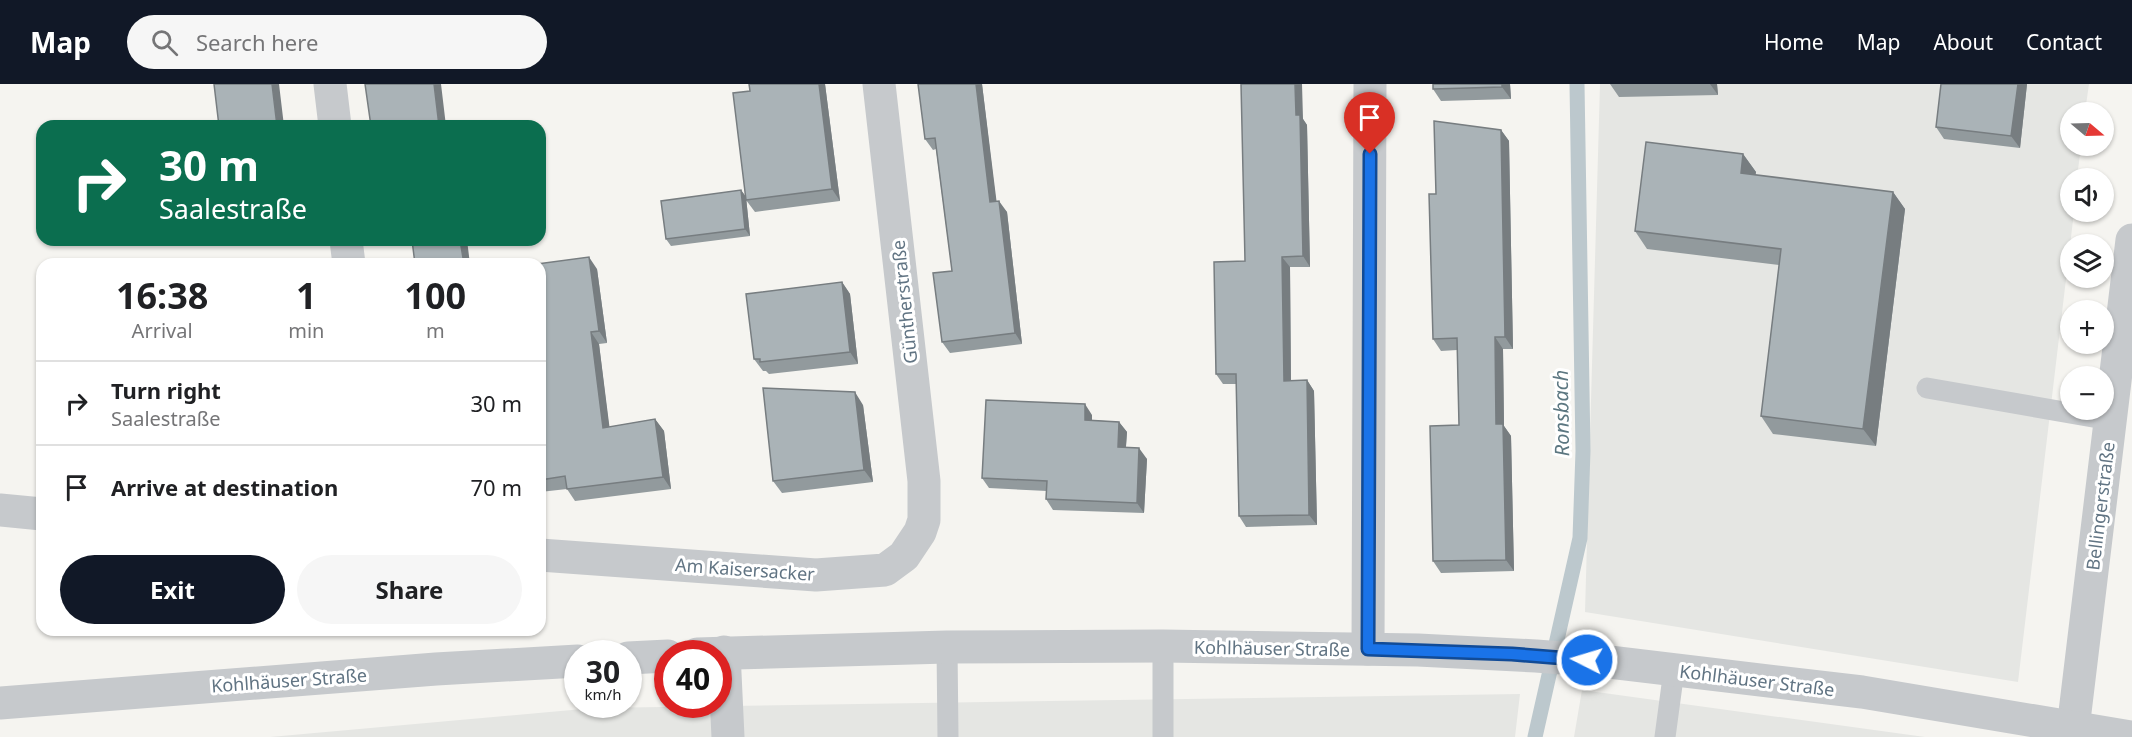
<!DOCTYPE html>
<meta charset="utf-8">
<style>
:root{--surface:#fff;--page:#f6f6f6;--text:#202124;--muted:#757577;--line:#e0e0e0;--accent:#111827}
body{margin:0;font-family:"Noto Sans",sans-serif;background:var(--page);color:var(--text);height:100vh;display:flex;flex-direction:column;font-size:22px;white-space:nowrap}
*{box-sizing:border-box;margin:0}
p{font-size:20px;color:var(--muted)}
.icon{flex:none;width:33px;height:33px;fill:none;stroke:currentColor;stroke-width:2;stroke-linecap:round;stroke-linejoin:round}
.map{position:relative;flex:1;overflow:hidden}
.details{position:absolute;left:36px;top:174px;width:510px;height:378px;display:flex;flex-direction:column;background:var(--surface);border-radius:18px;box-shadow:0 2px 4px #0004}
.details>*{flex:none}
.hud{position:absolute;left:36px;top:36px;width:510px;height:126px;border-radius:18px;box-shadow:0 2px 4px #0004;background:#0b6e4f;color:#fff;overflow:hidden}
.needle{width:39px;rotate:109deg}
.buttons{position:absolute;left:2060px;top:18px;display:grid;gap:12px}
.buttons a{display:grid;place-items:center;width:54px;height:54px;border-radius:50%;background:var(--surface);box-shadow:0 2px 4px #0004;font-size:30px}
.speed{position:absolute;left:564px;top:556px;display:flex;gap:12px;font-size:30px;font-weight:700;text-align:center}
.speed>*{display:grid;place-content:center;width:78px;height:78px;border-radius:50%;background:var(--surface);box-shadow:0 2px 4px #0004;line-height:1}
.speed small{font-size:15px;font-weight:400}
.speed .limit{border:9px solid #d22;background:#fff;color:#111}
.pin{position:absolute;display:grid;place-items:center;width:51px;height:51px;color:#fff;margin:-62px -26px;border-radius:50% 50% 50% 0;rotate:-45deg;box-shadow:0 0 6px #0007}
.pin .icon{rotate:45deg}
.me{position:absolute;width:66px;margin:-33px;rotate:275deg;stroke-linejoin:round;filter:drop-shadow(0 0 4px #0008)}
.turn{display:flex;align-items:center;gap:21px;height:126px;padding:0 24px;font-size:27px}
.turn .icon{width:78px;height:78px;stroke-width:2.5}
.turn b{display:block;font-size:42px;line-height:51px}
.eta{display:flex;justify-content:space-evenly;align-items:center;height:102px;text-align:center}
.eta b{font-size:36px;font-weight:700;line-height:42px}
.button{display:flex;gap:12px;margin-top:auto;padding:12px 24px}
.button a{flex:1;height:69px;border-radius:36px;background:var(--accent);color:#fff;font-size:24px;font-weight:700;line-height:69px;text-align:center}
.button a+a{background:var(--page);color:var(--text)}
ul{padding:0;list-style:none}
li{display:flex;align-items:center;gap:18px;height:84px;padding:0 24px;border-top:2px solid var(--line)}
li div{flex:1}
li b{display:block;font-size:22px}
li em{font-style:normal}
header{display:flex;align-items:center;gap:36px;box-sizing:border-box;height:84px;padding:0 30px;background:var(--accent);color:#fff}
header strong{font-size:28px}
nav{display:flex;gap:33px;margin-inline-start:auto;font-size:21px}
.search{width:420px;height:54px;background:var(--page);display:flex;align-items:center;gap:15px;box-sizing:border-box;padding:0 21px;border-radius:33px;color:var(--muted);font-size:22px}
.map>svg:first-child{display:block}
.built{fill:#e5e6e3}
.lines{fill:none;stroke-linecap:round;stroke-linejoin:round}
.stream{stroke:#bcc8cd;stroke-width:15}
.service{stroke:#c6c9cc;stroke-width:21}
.minor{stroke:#c6c9cc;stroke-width:33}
.tertiary{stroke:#c6c9cc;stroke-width:33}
.wall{fill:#929a9d}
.shaded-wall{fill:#777d80}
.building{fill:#aab3b7;stroke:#777d80;stroke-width:1.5}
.route-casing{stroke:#114b97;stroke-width:15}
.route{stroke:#1a73e8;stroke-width:10}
.labels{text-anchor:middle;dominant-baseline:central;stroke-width:6;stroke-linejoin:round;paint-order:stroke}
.street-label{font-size:18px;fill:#617483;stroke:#fff}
.water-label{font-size:20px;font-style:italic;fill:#5c7781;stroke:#fff}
</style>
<header>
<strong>Map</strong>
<div class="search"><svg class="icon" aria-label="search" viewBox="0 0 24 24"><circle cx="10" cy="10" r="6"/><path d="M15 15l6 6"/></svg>Search here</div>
<nav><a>Home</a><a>Map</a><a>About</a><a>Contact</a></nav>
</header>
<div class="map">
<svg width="2132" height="653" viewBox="0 0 2132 653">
<rect width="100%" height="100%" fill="#f5f4f0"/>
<!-- built -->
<path class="built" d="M1600,0H2089L2085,28H2070V62H2081L2077,94H2070V128H2074L2018,598L1585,528Z
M1582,606L1925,653H1574Z
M1520,610L1515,653H270L594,624Z"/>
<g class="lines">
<!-- stream -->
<path class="stream" d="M1535,653L1580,454L1583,367L1577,0"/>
<!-- service -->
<path class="service" d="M1927,304L2110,336
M947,563L948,653
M1163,653V562
M1665,653L1674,586"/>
<!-- minor -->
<path class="minor" d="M330,0L335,42
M346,156L349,180
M0,426L42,430
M540,471L816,491L885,486L904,472L920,448L924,436V397L879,0
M1368,565L1370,0
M724,568L728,653
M2072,653L2132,156"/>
<!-- tertiary -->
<path class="tertiary" d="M697,570L947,563L1163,562L1418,566L1536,572L1601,577L1862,608L2130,653
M628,574L668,572
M0,619L436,585L578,577"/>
</g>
<!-- wall -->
<path class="wall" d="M749,0H825L840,117L755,128L746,116L750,7Z
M982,0L996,118L1007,128L1022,260L950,269L942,258L952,187L936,65L933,66L925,55Z
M1510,0L1511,15L1441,17L1433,5Z
M1610,0H1717L1718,11L1619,13Z
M2027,0L2020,64L1944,55L1936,43Z
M1303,35L1307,41L1310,183H1290L1291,297L1307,296L1314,307L1317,441L1246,443L1239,432L1236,300H1223L1216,290L1245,177Z
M1501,46L1509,57L1513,265H1503L1504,342L1511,352L1514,487L1441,489L1433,477L1459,341L1457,266L1441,267L1433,255Z
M1743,70L1756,88L1755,91L1893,108L1905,125L1876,362L1773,350L1761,332L1779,181L1647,165L1635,147Z
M741,106L746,113L750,152L671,162L666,155Z
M540,180L597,185L607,259L599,260L609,343L655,335L664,347L671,405L575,417L567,405L540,408Z
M842,198L850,210L858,280L769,290L766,287H763L754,275Z
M863,321L873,398L782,409L773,397Z
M1092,331V336L1119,338L1127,348L1126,363L1147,375L1144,429L1053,426L1046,415L1047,407L989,404L982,394Z"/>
<!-- shaded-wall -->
<path class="shaded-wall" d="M272,0H279L284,42H277Z
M434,0H441L446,42H439Z
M819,0H825L840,117L832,105Z
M976,0H982L998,129L990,118Z
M1295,0H1302L1303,35L1307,41L1310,183L1303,172L1296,31Z
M1502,0H1510L1511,15L1502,3Z
M1710,0H1717L1718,11Z
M2018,0H2027L2020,64L2011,52Z
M1501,46L1509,57L1513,265L1505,253Z
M1743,70L1756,88L1753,107L1741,89Z
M741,106L746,113L750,152L745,145Z
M1893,108L1905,125L1876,362L1863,345Z
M999,117L1007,128L1022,260L1015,249Z
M460,156H467L470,180H464Z
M589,173L597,185L607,259L599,247Z
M1282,173L1290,183L1291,308L1284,297Z
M842,198L850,210L858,280L850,268Z
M591,248L599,260L611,355L603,344Z
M1495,253L1503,265L1504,342L1511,352L1514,487L1506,476L1496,340Z
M1307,296L1314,307L1317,441L1309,431Z
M855,308L863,321L873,398L864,386Z
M1085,320L1092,331V346L1085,336Z
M655,335L664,347L671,405L663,393Z
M1119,338L1127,348L1125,374L1118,363Z
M1139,364L1147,375L1144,429L1137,419Z"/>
<!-- building -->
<path class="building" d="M214,0H272L277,42H219Z
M365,0H434L439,42H371Z
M749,0H819L832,105L746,116L733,9L750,7Z
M918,0H976L990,118L999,117L1015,249L942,258L933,189L952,187L935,54L925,55Z
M1241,0H1295L1296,31H1300L1303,172L1282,173L1284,297L1307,296L1309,431L1239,432L1236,290H1216L1214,178L1245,177Z
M1433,0H1502V3L1433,5Z
M1941,0H2018L2011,52L1936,43Z
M1434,37L1501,46L1505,253H1495L1496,340H1503L1506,476L1433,477L1430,342L1459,341L1457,254L1433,255L1429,110H1436Z
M1646,58L1743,70L1741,89L1893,108L1863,345L1761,332L1781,165L1635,147Z
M741,106L745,145L666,155L661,117Z
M412,156H460L464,180H415Z
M589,173L599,247L591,248L603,344L655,335L663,393L567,405L565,392L540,396V180H537Z
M221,177V180H195Z
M842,198L850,268L760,278V275H754L746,210Z
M763,304L855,308L864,386L773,397Z
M986,316L1085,320V336L1119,338L1118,363L1139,364L1137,419L1046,415L1047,397L982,394Z"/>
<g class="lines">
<!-- route casing -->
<g class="route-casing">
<path id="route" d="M1370,70L1368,565L1512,570L1587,576"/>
</g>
<!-- route -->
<use href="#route" class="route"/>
</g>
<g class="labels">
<!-- street labels -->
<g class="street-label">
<text transform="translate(904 218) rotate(-96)">Güntherstraße</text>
<text transform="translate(2100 422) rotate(-83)">Bellingerstraße</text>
<text transform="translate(745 485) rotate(4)">Am Kaisersacker</text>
<text transform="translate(1272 564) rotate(1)">Kohlhäuser Straße</text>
<text transform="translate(289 596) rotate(-4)">Kohlhäuser Straße</text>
<text transform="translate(1757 596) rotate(7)">Kohlhäuser Straße</text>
</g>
<!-- water labels -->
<g class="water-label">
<text transform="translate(1561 329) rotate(-91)">Ronsbach</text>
</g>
</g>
</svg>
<div class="buttons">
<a><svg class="needle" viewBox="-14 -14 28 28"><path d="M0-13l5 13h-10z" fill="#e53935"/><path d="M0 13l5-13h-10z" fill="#757577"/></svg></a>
<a><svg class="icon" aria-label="sound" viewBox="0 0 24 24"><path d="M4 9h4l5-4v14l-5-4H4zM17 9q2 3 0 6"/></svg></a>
<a><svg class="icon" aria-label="layers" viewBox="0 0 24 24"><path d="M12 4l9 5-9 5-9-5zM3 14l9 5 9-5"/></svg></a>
<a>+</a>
<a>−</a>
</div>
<div class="speed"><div>30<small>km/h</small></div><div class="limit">40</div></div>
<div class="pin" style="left:1370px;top:70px;background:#d93025"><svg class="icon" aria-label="arrive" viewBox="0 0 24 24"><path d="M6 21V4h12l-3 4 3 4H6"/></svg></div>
<svg class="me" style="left:1587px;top:576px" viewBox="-20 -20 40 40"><circle r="17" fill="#1a73e8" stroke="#fff" stroke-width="3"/><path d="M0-11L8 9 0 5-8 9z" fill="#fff"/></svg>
<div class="hud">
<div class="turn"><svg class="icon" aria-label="right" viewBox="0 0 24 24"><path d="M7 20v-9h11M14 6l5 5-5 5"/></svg><div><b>30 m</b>Saalestraße</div></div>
</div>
<section class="details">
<div class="eta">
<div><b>16:38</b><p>Arrival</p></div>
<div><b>1</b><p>min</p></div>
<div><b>100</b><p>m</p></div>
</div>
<ul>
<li><svg class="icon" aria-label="right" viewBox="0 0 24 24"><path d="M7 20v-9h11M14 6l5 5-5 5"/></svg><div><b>Turn right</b><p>Saalestraße</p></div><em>30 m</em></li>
<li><svg class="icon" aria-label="arrive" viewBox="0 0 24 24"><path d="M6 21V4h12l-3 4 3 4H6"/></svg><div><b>Arrive at destination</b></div><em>70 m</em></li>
</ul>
<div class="button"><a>Exit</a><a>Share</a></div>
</section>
</div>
